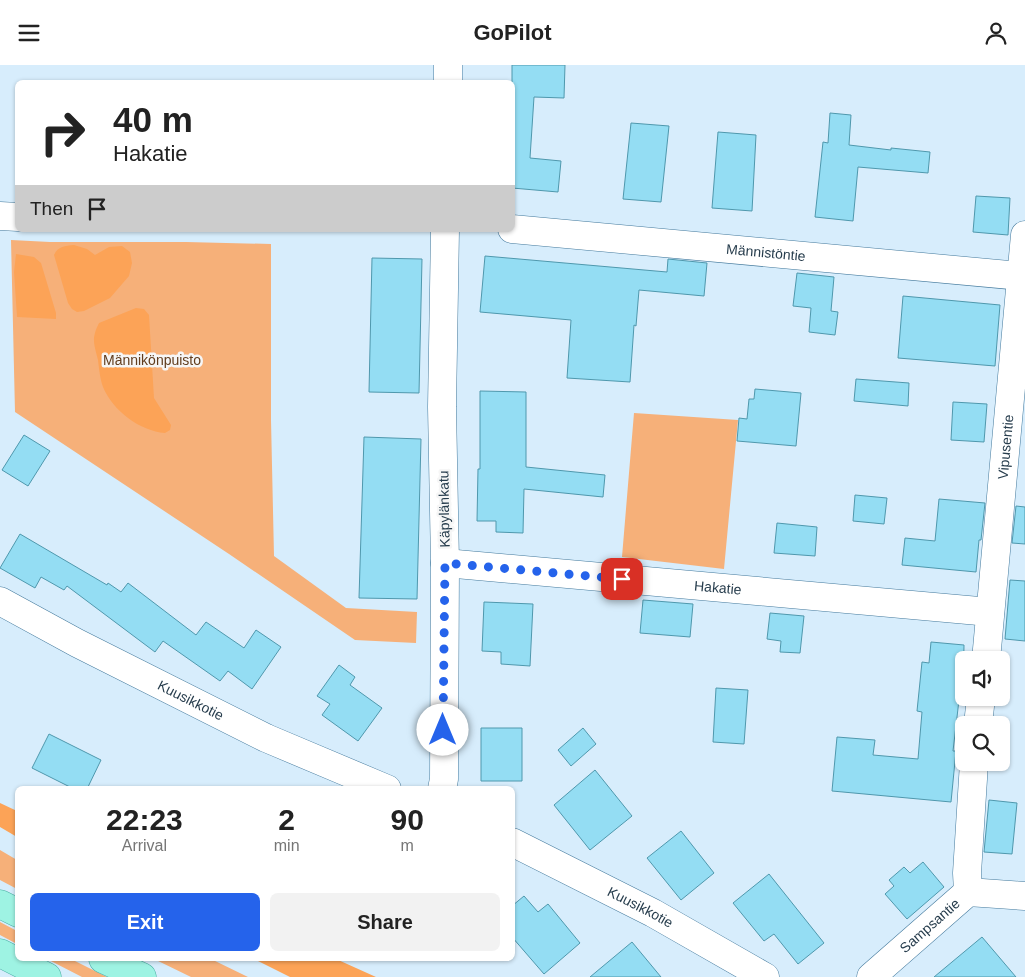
<!DOCTYPE html>
<meta charset="utf-8">
<style>
:root{--surface:#fff;--page:#f2f2f2;--text:#222;--muted:#767676;--accent:#2563eb}
body{margin:0;font-family:Helvetica,sans-serif;background:var(--page);color:var(--text);height:100vh;display:flex;flex-direction:column;font-size:19px;white-space:nowrap}
*{box-sizing:border-box;margin:0}
p{font-size:16px;color:var(--muted)}
.icon{flex:none;width:28px;height:28px;fill:none;stroke:currentColor;stroke-width:2;stroke-linecap:round;stroke-linejoin:round}
.map{position:relative;flex:1;overflow:hidden}
.drawer{position:absolute;left:15px;top:721px;width:500px;height:175px;display:flex;flex-direction:column;background:var(--surface);border-radius:8px;box-shadow:0 1px 4px #0004}
.drawer>*{flex:none}
.top-card{position:absolute;left:15px;top:15px;width:500px;height:152px;border-radius:8px;box-shadow:0 1px 4px #0004;background:#fff;color:var(--text);overflow:hidden}
.buttons{position:absolute;left:955px;top:586px;display:grid;gap:10px}
.buttons a{display:grid;place-items:center;width:55px;height:55px;border-radius:8px;background:var(--surface);box-shadow:0 1px 4px #0004;font-size:25px}
.pin{position:absolute;display:grid;place-items:center;width:42px;height:42px;color:#fff;margin:-21px;border-radius:10px;box-shadow:0 2px 8px #0006}
.me{position:absolute;width:55px;margin:-28px;rotate:0deg;stroke-linejoin:round;filter:drop-shadow(0 0 4px #0008)}
.turn{display:flex;align-items:center;gap:18px;height:105px;padding:0 15px;font-size:22px}
.turn .icon{width:65px;height:65px;stroke-width:2.5}
.turn b{display:block;font-size:35px;line-height:42px}
.then{display:flex;align-items:center;height:48px;padding:0 15px;background:#0003;gap:10px;font-size:19px}
.eta{display:flex;justify-content:space-evenly;align-items:center;height:85px;text-align:center}
.eta b{font-size:30px;font-weight:700;line-height:35px}
.primary-button{display:flex;gap:10px;margin-top:auto;padding:10px 15px}
.primary-button a{flex:1;height:58px;border-radius:8px;background:var(--accent);color:#fff;font-size:20px;font-weight:700;line-height:58px;text-align:center}
.primary-button a+a{background:var(--page);color:var(--text)}
header{display:flex;justify-content:space-between;align-items:center;height:65px;padding:0 15px;background:var(--surface);font-size:22px;font-weight:700}
.map>svg:first-child{display:block}
.green{fill:#f6b079}
.forest{fill:#fca357}
.building{fill:#94ddf3;stroke:#4f98ad}
.lines{fill:none;stroke-linecap:round;stroke-linejoin:round}
.minor-casing{stroke:#447a9d;stroke-width:29}
.major-casing{stroke:#4baea3;stroke-width:29}
.minor{stroke:#fff;stroke-width:28}
.major{stroke:#9ef3e3;stroke-width:28}
.route{stroke:#2563eb;stroke-width:9;stroke-dasharray:0 16.2}
.labels{text-anchor:middle;dominant-baseline:central;stroke-width:5;stroke-linejoin:round;paint-order:stroke}
.street-label{font-size:14px;fill:#273d4d;stroke:#f6f6f6}
.park-label{font-size:14px;fill:#613d1e;stroke:#f6f6f6}
</style>
<header><svg class="icon" aria-label="menu" viewBox="0 0 24 24"><path d="M4 6h16M4 12h16M4 18h16"/></svg>GoPilot<svg class="icon" aria-label="person" viewBox="0 0 24 24"><circle cx="12" cy="8" r="4"/><path d="M4 21q1-7 8-7t8 7"/></svg></header>
<div class="map">
<svg width="1025" height="912" viewBox="0 0 1025 912">
<rect width="100%" height="100%" fill="#d7edfc"/>
<!-- green -->
<path class="green" d="M11,175L50,177H186L271,179V355L274,491L346,543L417,547L416,578L355,575L229,489L15,347Z
M634,348L738,355L724,504L622,492Z
M0,785L17,795V824L0,815Z
M0,857L17,866V879L0,870Z
M47,894H71L107,912H82Z
M154,894H211L248,912H191Z"/>
<!-- forest -->
<path class="forest" d="M74,180L87,184L95,190L109,182L122,181L130,187L132,198L129,211L110,233L84,246L77,247L72,244L68,238L54,190C58,181 65,181 74,180Z
M16,189L34,192L41,198L56,248V254L17,252L14,207Z
M136,243L144,244L149,250L154,333L171,360L170,365L165,368C140,366 113,346 103,322C100,314 99,303 98,295C94,278 91,274 99,258Z
M0,738L17,746V772L0,762Z
M254,894H336L376,912H290Z"/>
<!-- building -->
<path class="building" d="M512,0H565L564,33L534,32L530,93L561,96L558,127L512,123Z
M830,48L851,50L849,80L891,85V83L930,87L928,108L858,102L853,156L815,152L823,77L828,78Z
M631,58L669,61L661,137L623,134Z
M718,67L756,70L752,146L712,143Z
M976,131L1010,133L1008,170L973,167Z
M485,191L667,207L668,194L707,198L704,231L639,225L636,261L634,260L630,317L567,313L571,255L480,247Z
M372,193L422,194L419,328L369,327Z
M797,208L834,212L831,246L838,247L835,270L809,267L811,243L793,241Z
M903,231L1000,240L995,301L898,293Z
M856,314L909,318L908,341L854,336Z
M755,324L801,328L796,381L737,376L739,353L747,354L749,334H754Z
M480,326L526,327V402L605,410L603,432L524,424L523,468L496,467V456H477L478,404H480Z
M953,337L987,339L984,377L951,375Z
M24,370L50,386L28,421L2,405Z
M364,372L421,374L417,534L359,533Z
M855,430L887,433L884,459L853,456Z
M939,434L985,438L981,475H979L976,507L902,500L905,473L935,476Z
M1016,441L1025,442V479L1012,478Z
M777,458L817,462L815,491L774,488Z
M20,469L107,520L108,518L121,527L128,518L196,570L206,557L244,583L256,565L281,582L252,624L228,606L220,616L163,576L155,587L67,521L64,525L41,512L35,523L0,503Z
M1010,515L1025,516V576L1005,574Z
M643,535L693,539L690,572L640,568Z
M484,537L533,539L530,601L501,599V587L482,586Z
M770,548L804,551L800,588L780,587L781,576L767,574Z
M931,577L964,580L963,636L959,635L953,686H956L951,737L832,726L837,672L875,675L873,690L918,694L922,647L917,646L922,597L929,598Z
M339,600L355,612L350,620L382,643L358,676L322,650L330,639L317,631Z
M716,623L748,625L744,679L713,677Z
M481,663H522V716H481Z
M583,663L596,679L571,701L558,685Z
M49,669L101,695L87,724H74L32,703Z
M595,705L632,751L590,785L554,740Z
M989,735L1017,738L1012,789L984,787Z
M681,766L714,808L681,835L647,793Z
M923,797L944,822L907,854L885,829L894,821L889,815L904,802L910,808Z
M769,809L824,878L798,899L774,869L764,876L733,838Z
M524,831L538,847L548,839L580,878L544,909L512,872V841Z
M982,872L1016,912H934Z
M632,877L661,912H590Z"/>
<g class="lines">
<!-- minor casing -->
<g class="minor-casing">
<g id="minor">
<path d="M448,0V18"/>
<path d="M0,151L18,152"/>
<path id="s1" d="M512,164L1020,211"/>
<path id="s2" d="M445,498L990,547"/>
<path id="s3" d="M0,536L77,578L266,673L387,724"/>
<path id="s4" d="M986,595L1025,170"/>
<path d="M978,660L981,632"/>
<path d="M442,724L444,714L445,498L442,342L445,165"/>
<path id="s5" d="M512,777L653,848L765,912"/>
<path d="M968,827L967,808L974,698"/>
<path id="s6" d="M871,912L968,827L1025,831"/>
</g>
</g>
<!-- major casing -->
<g class="major-casing">
<path id="major" d="M0,839L18,848
M0,888L47,912
M103,894L142,912"/>
</g>
<!-- minor -->
<use href="#minor" class="minor"/>
<!-- major -->
<use href="#major" class="major"/>
</g>
<g class="lines">
<!-- route -->
<path class="route" d="M443,665L445,498L622,514"/>
</g>
<g class="labels">
<!-- street labels -->
<g class="street-label">
<text stroke="none"><textPath href="#s1" startOffset="255">Männistöntie</textPath></text>
<text stroke="none"><textPath href="#s4" startOffset="214">Vipusentie</textPath></text>
<text transform="translate(444 444) rotate(-91)">Käpylänkatu</text>
<text stroke="none"><textPath href="#s2" startOffset="274">Hakatie</textPath></text>
<text stroke="none"><textPath href="#s3" startOffset="215">Kuusikkotie</textPath></text>
<text stroke="none"><textPath href="#s5" startOffset="144">Kuusikkotie</textPath></text>
<text stroke="none"><textPath href="#s6" startOffset="78">Sampsantie</textPath></text>
</g>
<!-- park labels -->
<g class="park-label">
<text x="152" y="295">Männikönpuisto</text>
</g>
</g>
</svg>
<div class="buttons">
<a><svg class="icon" aria-label="sound" viewBox="0 0 24 24"><path d="M4 9h4l5-4v14l-5-4H4zM17 9q2 3 0 6"/></svg></a>
<a><svg class="icon" aria-label="search" viewBox="0 0 24 24"><circle cx="10" cy="10" r="6"/><path d="M15 15l6 6"/></svg></a>
</div>
<div class="pin" style="left:622px;top:514px;background:#d93025"><svg class="icon" aria-label="arrive" viewBox="0 0 24 24"><path d="M6 21V4h12l-3 4 3 4H6"/></svg></div>
<svg class="me" style="left:443px;top:665px" viewBox="-20 -20 40 40"><circle r="19" fill="#fff"/><path d="M0-13L10 11 0 6-10 11z" fill="#2563eb"/></svg>
<div class="top-card">
<div class="turn"><svg class="icon" aria-label="right" viewBox="0 0 24 24"><path d="M7 20v-9h11M14 6l5 5-5 5"/></svg><div><b>40 m</b>Hakatie</div></div>
<div class="then">Then<svg class="icon" aria-label="arrive" viewBox="0 0 24 24"><path d="M6 21V4h12l-3 4 3 4H6"/></svg></div>
</div>
<section class="drawer">
<div class="eta">
<div><b>22:23</b><p>Arrival</p></div>
<div><b>2</b><p>min</p></div>
<div><b>90</b><p>m</p></div>
</div>
<div class="primary-button"><a>Exit</a><a>Share</a></div>
</section>
</div>
